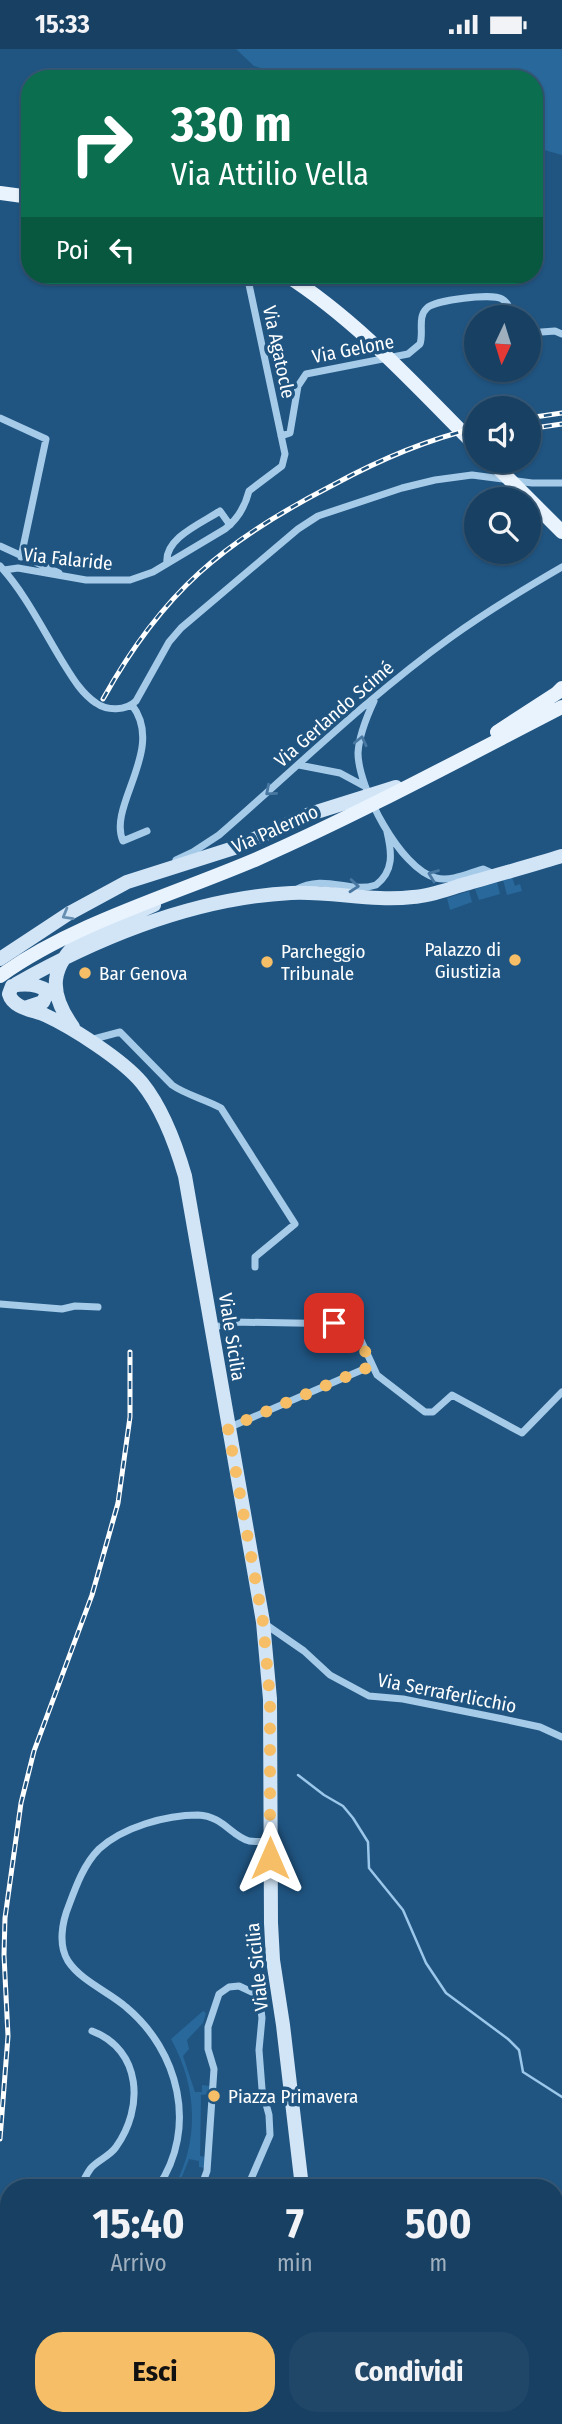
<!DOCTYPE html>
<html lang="it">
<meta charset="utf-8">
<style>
:root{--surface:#184062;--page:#214768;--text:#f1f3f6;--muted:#9fafbe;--line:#365977;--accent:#f6be66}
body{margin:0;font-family:"Fira Sans Condensed",sans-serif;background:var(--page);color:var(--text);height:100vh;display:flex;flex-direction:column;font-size:26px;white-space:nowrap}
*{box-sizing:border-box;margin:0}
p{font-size:23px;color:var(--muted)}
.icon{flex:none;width:38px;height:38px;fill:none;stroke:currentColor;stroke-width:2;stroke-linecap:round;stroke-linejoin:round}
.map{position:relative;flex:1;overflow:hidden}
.side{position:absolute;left:0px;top:2130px;width:564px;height:247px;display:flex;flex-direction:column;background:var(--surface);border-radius:28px 28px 0 0;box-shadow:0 2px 5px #0004,0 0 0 2px var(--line)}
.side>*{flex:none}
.top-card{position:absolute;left:21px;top:21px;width:522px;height:214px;border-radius:28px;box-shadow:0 2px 5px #0004,0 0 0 2px var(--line);background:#0b6e4f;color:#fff;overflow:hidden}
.needle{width:46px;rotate:184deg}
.controls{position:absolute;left:464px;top:256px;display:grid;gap:14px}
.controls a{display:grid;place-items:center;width:77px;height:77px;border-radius:50%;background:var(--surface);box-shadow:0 2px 5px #0004,0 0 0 2px var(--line);font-size:35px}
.pin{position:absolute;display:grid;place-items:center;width:60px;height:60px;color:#fff;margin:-30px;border-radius:14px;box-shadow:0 4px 10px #0006}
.me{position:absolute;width:77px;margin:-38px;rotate:0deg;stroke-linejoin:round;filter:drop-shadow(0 0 5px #0008)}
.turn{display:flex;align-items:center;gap:24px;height:147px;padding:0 35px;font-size:32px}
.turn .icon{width:91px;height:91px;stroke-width:2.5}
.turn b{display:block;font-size:49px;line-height:60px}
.then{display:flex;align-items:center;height:66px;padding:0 35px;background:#0003;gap:14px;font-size:26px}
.eta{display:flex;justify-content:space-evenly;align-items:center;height:119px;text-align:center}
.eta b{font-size:42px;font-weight:700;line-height:49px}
.primary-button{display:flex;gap:14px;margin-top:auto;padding:14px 35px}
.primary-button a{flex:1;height:80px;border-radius:28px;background:var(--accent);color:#111;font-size:28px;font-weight:700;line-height:80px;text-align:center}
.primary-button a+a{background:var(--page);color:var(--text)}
.status{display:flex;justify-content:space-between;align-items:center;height:49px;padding:0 35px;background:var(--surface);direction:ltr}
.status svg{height:19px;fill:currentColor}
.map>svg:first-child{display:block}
.green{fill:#29689b}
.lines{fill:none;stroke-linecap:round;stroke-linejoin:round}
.stream{stroke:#9ac7ea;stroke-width:2.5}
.street{stroke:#a6cbe9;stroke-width:7}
.secondary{stroke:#d1e5f7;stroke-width:14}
.primary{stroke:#e9f3fe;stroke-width:14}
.rail-casing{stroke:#fff;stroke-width:5}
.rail{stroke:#205582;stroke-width:2.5;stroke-dasharray:8;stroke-linecap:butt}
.oneway{stroke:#4878a1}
.oneway2{stroke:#678fb1}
.route{stroke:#f6be66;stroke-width:12;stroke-dasharray:0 21.6}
.poi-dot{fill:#f6be66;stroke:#205582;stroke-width:2.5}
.labels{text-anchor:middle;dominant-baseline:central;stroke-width:7;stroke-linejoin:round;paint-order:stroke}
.street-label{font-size:19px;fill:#fff;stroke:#205582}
.poi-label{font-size:19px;fill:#fff;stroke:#205582;text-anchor:start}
</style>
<div class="status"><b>15:33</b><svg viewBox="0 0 49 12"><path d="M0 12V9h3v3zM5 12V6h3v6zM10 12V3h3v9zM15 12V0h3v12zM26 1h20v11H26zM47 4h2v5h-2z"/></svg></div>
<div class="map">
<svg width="562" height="2375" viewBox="0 0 562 2375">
<rect width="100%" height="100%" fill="#205582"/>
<!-- green -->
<path class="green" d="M236,0H562V106L534,98V30H297L254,17Z
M512,828L515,837L520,835L522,842L507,846L503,831Z
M497,833L500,845L479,851L475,840Z
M469,842L472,853L450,861L447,849Z
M203,1962L206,1964L203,1974L187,1991L189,2000L183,2007L195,2043H202V2036L210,2037V2045L201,2046L200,2107L206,2108L205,2119L199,2118V2112L189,2110L181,2130L197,2138H174C200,2091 197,2037 171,1990Z"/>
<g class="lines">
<!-- stream -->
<path class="stream" d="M298,1726L324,1746L343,1757L353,1769L368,1793L369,1819L403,1861L426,1914L446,1944L508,1990L519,2001L523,2023L562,2048"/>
<!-- street -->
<path class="street" d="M528,284L555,282L562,285
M0,369L46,390L21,508
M281,387L290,384L298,337L306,325L408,305L420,295C424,283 417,268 427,259C435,251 492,244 502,250C509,254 510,260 511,268
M0,497L59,524
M167,514C164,489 202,474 220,462L230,476
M0,517C25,544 43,581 62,612C72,628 81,644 96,654C107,662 126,662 136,652L169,593L181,579L298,480L318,467L402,439L435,431L472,426L532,434H562
M4,521L18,519L86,531H130L153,523L225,480C238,470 245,458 249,442L282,417L285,405L247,226
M374,652C367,667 359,686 358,704C358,738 400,820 436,829C451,833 469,824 483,820L494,825
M132,656C166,700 107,757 123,792L147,782
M299,716L340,724L364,737
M176,811L193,803L219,786C295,720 368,648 450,589C486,563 524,540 562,518
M295,841C326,824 348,845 376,836C394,822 392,804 387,783
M90,991L120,983L172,1036C186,1046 205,1050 221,1059L295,1175L255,1208V1218
M0,1255L62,1260L75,1257L98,1258
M212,1279L233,1273L348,1275L359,1287L377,1326L425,1363H433L452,1346L522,1384L562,1343
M228,1379L371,1317
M265,1575L304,1602L330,1626L369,1647L403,1650L503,1670L540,1678L562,1688
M80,2138C83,2133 87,2124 91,2119C98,2111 110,2107 116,2098C144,2059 142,2001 92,1982
M158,2138C198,2079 179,2002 126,1958C109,1943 81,1932 68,1912C58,1896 62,1873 69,1856C76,1837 84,1815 99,1800C123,1778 166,1766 198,1766C223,1767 231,1787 249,1792C255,1793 263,1792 270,1793
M201,2138L207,2122L214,2020L208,2000V1978L219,1945L229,1938L239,1937L254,1944L260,1953L262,1969L259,2001L262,2040L269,2066L270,2086L251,2130L250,2138
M0,2297L9,2261
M26,2375L27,2368
M225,2375L229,2368"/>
<!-- secondary -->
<path class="secondary" d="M0,910L68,865L127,833L234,799L310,765L396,738
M16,935C99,888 195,849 291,844C332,842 373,853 413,848C431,847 448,840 465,835C497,826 530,817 562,807
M25,959L43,953L48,942C37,935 25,934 12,937L9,945C13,959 33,961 45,966C73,979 123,1011 142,1034C163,1060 176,1096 185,1127L263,1573L270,1650L271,1874L273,1911L283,1976L302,2138
M73,978C48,943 49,917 84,888L154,856
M290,2375L291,2368"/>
<!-- primary -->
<path class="primary" d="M0,144L30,148
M286,226C358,272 416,337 476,397
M490,411L562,483
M497,683L557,644L562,639
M0,927C74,874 173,846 257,810C361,764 461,710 562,658"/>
<!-- rail casing -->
<g class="rail-casing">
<path id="rail" d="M528,369L562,364
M528,380L562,375
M103,650C163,542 224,492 333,436C379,411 425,391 476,379
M0,2090L8,1987L4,1906L5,1869L21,1754L34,1702L92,1546L118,1454L130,1368V1303"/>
</g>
<!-- rail -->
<use href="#rail" class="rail"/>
</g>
<!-- one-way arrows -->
<defs><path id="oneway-chevron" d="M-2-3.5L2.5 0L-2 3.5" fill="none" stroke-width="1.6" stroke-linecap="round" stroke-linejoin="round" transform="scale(1.75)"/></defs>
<g class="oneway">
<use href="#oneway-chevron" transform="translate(361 692) rotate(-77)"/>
<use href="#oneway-chevron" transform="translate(270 742) rotate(139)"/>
<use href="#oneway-chevron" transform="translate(433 826) rotate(-159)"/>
<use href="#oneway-chevron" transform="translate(354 837) rotate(5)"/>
</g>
<use class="oneway2" href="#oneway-chevron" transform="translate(67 866) rotate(150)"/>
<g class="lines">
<!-- route -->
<path class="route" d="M270,1809V1650L263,1573L228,1379L371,1317L359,1287L348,1276L334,1274"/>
</g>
<!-- markers -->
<g class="poi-dot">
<circle cx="515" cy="911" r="7"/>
<circle cx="267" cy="913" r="7"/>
<circle cx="85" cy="924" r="7"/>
<circle cx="214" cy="2047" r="7"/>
</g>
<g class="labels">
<!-- street labels -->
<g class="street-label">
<text transform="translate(353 300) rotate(-11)">Via Gelone</text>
<text transform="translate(279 303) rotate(78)">Via Agatocle</text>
<text transform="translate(68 510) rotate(6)">Via Falaride</text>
<text transform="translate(334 665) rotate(-41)">Via Gerlando Scimé</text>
<text transform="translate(275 780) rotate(-24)">Via Palermo</text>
<text transform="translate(232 1288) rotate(81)">Viale Sicilia</text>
<text transform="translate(447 1644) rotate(11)">Via Serraferlicchio</text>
<text transform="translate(257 1918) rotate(-96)">Viale Sicilia</text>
</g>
<!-- poi labels -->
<g class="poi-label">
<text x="501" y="900" text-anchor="end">Palazzo di<tspan x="501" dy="22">Giustizia</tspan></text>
<text x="281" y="902">Parcheggio<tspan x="281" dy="22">Tribunale</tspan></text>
<text x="99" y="924">Bar Genova</text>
<text x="228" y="2047">Piazza Primavera</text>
</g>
</g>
</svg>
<div class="controls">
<a><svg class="needle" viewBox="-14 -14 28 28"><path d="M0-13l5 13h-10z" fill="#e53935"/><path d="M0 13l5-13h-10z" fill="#9fafbe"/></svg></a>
<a><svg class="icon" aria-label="sound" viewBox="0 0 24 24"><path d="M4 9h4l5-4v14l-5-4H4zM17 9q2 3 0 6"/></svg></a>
<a><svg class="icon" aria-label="search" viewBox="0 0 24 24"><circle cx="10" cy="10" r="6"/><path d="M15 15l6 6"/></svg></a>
</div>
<div class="pin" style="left:334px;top:1274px;background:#d93025"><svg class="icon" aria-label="arrive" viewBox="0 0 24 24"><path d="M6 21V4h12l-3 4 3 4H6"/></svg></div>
<svg class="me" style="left:270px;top:1809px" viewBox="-20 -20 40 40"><path d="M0-17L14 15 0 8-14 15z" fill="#f6be66" stroke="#fff" stroke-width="4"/></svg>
<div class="top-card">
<div class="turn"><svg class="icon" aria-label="right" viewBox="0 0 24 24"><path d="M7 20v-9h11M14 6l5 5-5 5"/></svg><div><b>330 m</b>Via Attilio Vella</div></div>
<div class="then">Poi<svg class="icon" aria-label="left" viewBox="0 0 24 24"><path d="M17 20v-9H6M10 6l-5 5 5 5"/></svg></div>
</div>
<section class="side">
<div class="eta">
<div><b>15:40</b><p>Arrivo</p></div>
<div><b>7</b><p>min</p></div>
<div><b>500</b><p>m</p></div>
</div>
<div class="primary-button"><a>Esci</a><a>Condividi</a></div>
</section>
</div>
